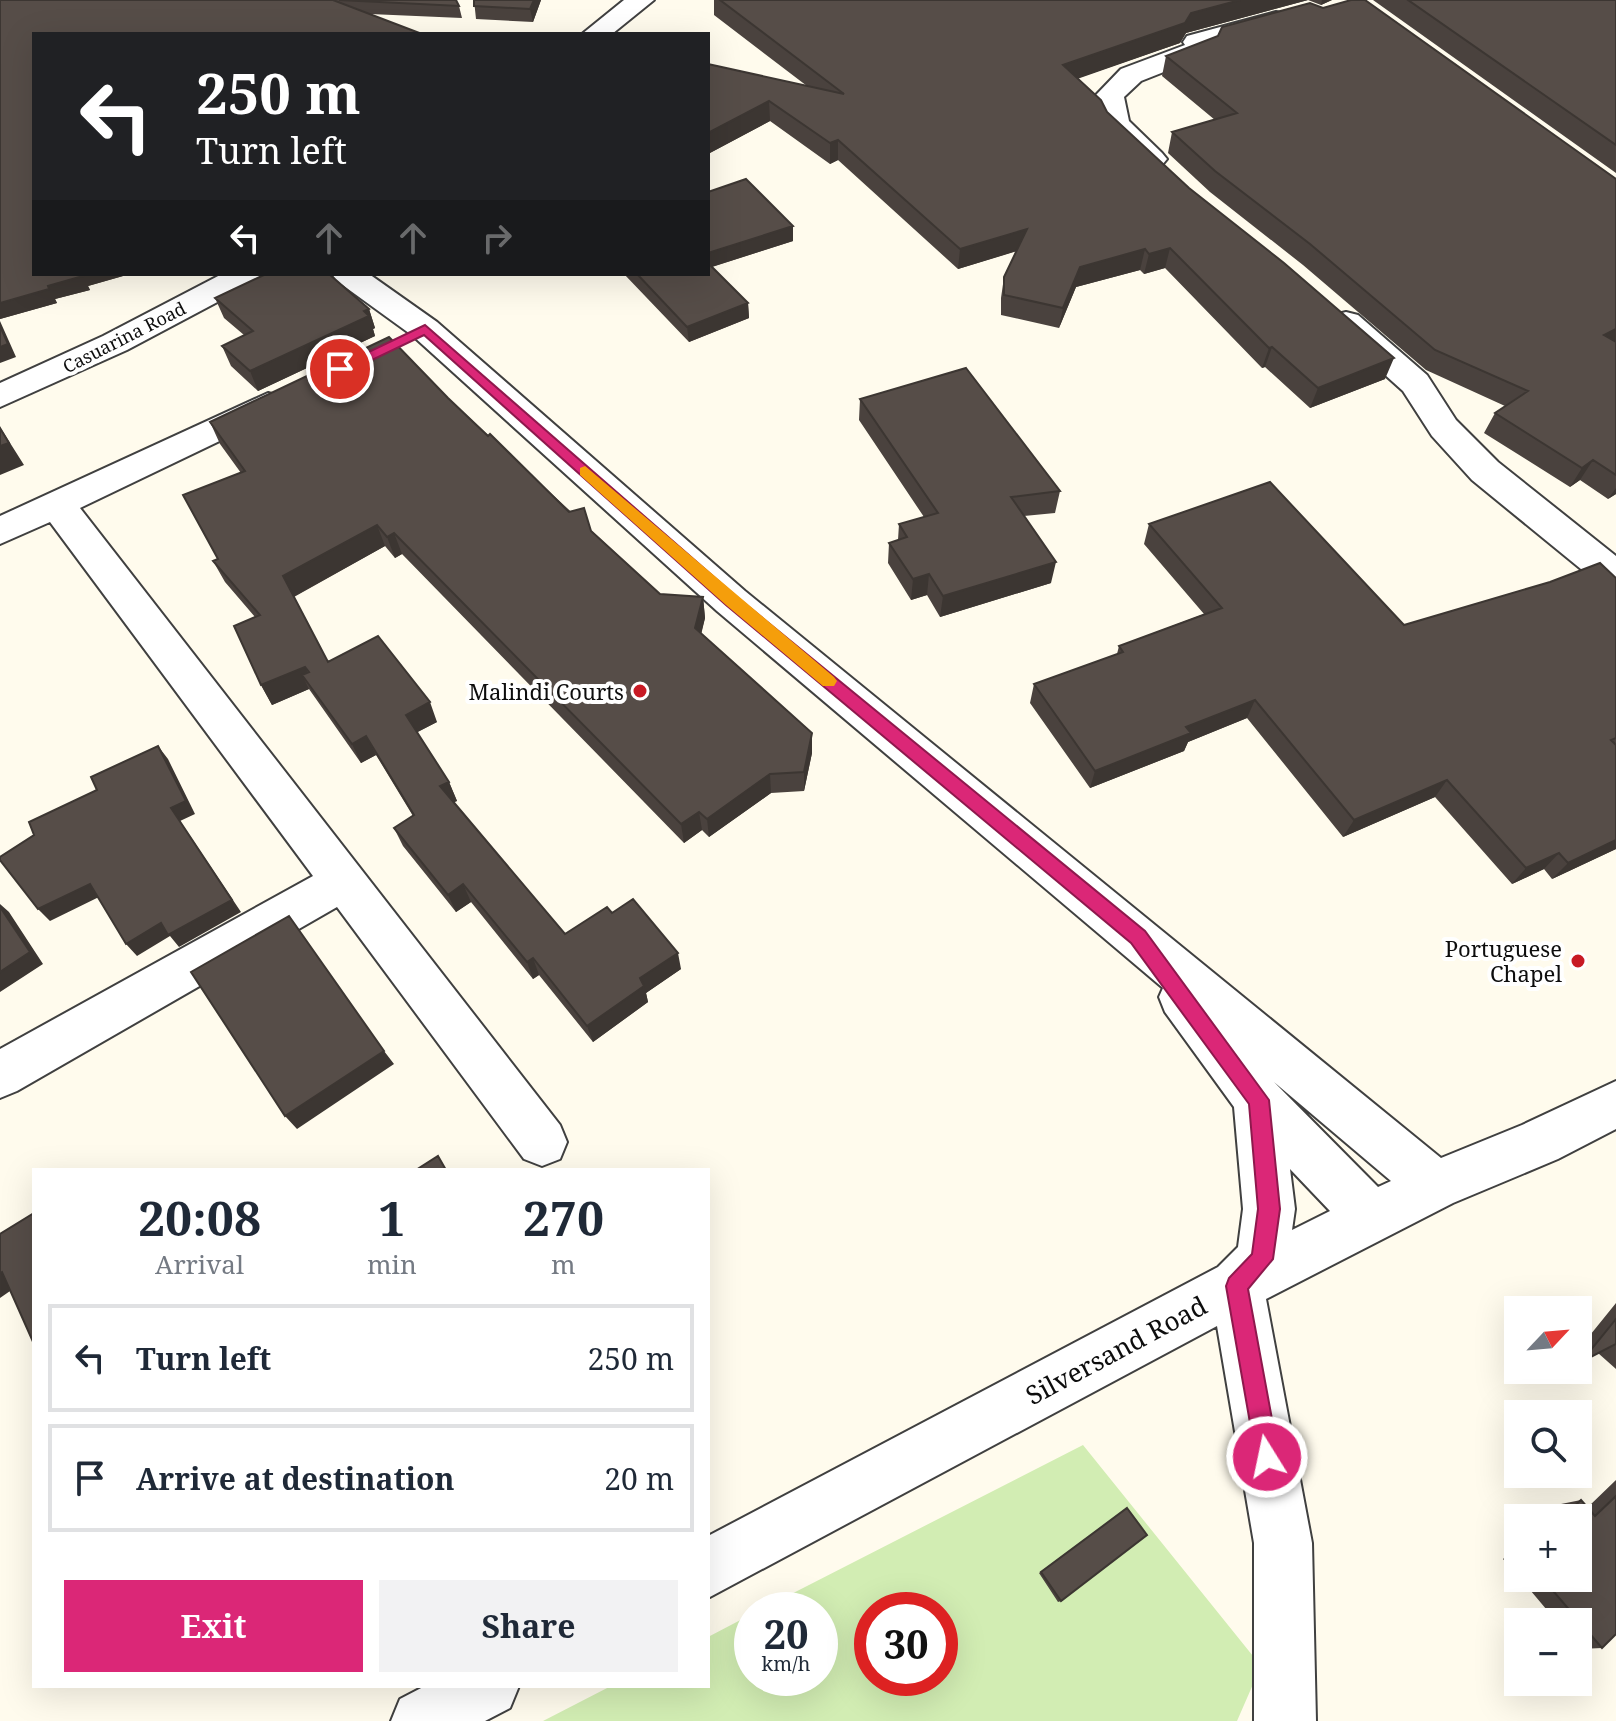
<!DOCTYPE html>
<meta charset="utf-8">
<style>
:root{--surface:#fff;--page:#f2f2f3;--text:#1f2937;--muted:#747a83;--line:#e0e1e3;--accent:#db2777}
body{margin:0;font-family:"Noto Serif",serif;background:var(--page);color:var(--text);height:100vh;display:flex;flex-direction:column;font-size:30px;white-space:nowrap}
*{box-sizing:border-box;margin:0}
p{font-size:26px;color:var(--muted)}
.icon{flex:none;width:44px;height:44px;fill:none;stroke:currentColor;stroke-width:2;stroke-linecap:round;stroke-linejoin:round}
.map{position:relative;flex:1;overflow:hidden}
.panel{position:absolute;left:32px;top:1168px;width:678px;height:520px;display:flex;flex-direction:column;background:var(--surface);border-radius:0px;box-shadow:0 8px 32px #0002}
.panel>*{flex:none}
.top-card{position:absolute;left:32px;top:32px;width:678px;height:244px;border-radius:0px;box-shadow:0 8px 32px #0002;background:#202124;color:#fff;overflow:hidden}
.needle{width:52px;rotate:64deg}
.buttons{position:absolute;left:1504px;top:1296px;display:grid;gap:16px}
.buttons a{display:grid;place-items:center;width:88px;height:88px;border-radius:0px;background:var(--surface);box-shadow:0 8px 32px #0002;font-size:40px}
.speed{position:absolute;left:734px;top:1592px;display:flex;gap:16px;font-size:40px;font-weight:700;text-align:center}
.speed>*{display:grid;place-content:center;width:104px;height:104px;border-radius:50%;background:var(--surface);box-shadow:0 8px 32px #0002;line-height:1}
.speed small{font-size:20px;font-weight:400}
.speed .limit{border:12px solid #d22;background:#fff;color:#111}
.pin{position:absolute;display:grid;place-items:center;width:68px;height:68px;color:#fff;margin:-34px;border:4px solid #fff;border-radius:50%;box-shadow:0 2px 8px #0007}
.me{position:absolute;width:88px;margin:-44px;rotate:350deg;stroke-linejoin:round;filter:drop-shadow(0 0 6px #0008)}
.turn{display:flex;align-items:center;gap:28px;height:168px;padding:0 32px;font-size:36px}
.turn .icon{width:104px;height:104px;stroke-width:2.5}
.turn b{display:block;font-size:56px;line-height:68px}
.lanes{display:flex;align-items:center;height:76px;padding:0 32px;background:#0003;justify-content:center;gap:40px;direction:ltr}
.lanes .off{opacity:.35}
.eta{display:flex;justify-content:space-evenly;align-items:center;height:136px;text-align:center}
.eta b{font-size:48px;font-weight:700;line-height:56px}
.button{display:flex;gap:16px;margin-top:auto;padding:16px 32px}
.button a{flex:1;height:92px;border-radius:0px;background:var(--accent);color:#fff;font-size:32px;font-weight:700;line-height:92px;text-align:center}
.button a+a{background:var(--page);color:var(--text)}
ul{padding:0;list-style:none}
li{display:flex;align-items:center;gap:24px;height:108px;margin:0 16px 12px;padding:0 16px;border:4px solid var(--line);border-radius:0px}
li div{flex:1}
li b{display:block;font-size:30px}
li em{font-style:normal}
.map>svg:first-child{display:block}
.green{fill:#d2edb3;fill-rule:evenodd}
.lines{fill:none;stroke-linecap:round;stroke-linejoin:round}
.minor-casing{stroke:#404040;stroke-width:4}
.minor{fill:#fff;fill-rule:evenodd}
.wall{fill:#4a423e}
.shaded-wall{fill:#3c3632}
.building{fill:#564d48;stroke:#3c3632;stroke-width:2}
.route{fill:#db2777;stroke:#8e194d;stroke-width:2}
.slow{fill:#f59e0b}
.poi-dot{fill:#c81a24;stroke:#fff;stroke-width:3}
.labels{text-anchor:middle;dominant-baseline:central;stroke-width:8;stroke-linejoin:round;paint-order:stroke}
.far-street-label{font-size:18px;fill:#0d0d0d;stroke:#fff}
.poi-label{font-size:22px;fill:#0d0d0d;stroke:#fff;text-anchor:end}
.near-street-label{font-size:26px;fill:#0d0d0d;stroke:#fff}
</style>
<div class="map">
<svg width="1616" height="1721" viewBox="0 0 1616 1721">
<rect width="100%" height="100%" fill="#fffbed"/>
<!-- green -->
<path class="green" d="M1083,1445L1261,1666L1237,1721H543L611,1686H708V1637L752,1614V1678H820V1610H760ZM872,1610H940V1678H872Z"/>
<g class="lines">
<!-- minor casing -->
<g class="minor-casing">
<path id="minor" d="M624,0H654L612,34H582Z
M1276,12L1285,14L1289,20L1285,26L1215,45L1212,53L1141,81L1124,97L1129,121L1162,153L1167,159L1162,165L1152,168L1142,165L1105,130L1101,124L1096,95L1121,69L1185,45L1183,42L1187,36Z
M222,274H262L257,281L127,350L0,407V383L103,336Z
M332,274H369L437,322L745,591L1441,1158L1522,1125L1616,1081V1129L1558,1159L1453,1203L1266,1299L1312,1543L1316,1721H1254V1543L1217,1326L708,1598V1536L1218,1267L1238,1247L1243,1209L1234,1107L1165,1012L1159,997L1163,988L717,611L413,336L337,281ZM1274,1082L1391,1181L1378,1187ZM1290,1169L1330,1211L1292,1230L1295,1209Z
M1346,312L1358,315L1427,375L1456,420L1498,462L1616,556V591L1603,587L1472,480L1432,436L1403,391L1334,329L1330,322L1334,315Z
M268,393L280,396L285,404L280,412L80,508L560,1125L567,1142L560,1159L542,1166L524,1159L337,907L17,1091L0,1098V1049L313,876L50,522L0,544V516Z
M425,1686H519L510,1708L485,1721H391L400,1699Z"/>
</g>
<!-- minor -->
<use href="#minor" class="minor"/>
</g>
<!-- wall -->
<path class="wall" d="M0,0H456L459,6L462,18L370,14L34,274H130L88,286L90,290L55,299L57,303L0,319Z
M474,0H541L533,22L476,19Z
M714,0H1332L1321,5L1308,0L1186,33L1180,43L1078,78L1107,112L1385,379L1310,408L1265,367L1262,368L1165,268L1144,274L1140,270L1076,287L1059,328L1001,315V298L1004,277L1016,251L958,269L838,160L830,164L770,121L708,154V64L807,86L714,15Z
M1373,0H1616V173Z
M1166,56L1616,179V494L1608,499L1580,480L1570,487L1484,433L1495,413L1505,406L1426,370L1303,265L1210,192L1168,153L1172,132L1215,120L1162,76Z
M708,192L793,241L712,267L748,303L749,318L689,342L624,274H708Z
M215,298L369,309L375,328L373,329L375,336L258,391L231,366L222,346L244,335L224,318Z
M448,398L660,594L703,597L705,618L701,633L812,733V753L804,791L771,793L709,837L702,830L684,843L402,554L395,558L385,546L294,597L328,662L437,722L417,732L449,782L457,801L453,802L565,934L612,913L681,969L646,993L648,1002L593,1042L539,975L533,979L471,902L456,912L403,846L394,828L413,816L376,755L361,763L309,689L272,705L261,685L255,617L225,582L213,561L218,559L183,495L241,473L220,444L210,422Z
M860,399L1060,491L1055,513L1024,516L1051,583L940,617L927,595L911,600L888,563L889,543L898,540L899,524L924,517L859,420Z
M1149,524L1404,625L1616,578V849L1552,879L1544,869L1512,884L1435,797L1343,837L1247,718L1188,742L1184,751L1090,788L1030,703L1034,684L1117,654L1119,646L1204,614L1144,544Z
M1616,1303V1369L1598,1353L1578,1363V1350Z
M1616,1480V1634L1602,1648L1580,1649L1578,1647V1622H1557L1520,1578H1578V1518H1546L1561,1504L1581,1500L1588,1507Z
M1127,1508L1061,1601L1058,1602L1039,1573Z
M1518,1545V1576L1503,1559Z"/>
<!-- shaded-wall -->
<path class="shaded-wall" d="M534,0H541L533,22L530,9Z
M1240,0H1308L1186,33L1180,43L1060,85L1063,65L1191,13Z
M1322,0H1332L1321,5Z
M769,101L770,121L708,154V133Z
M838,140V160L830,164V143Z
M793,226V241L708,268V253Z
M1027,229L1024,249L958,269L960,249Z
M1170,248L1165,268L1144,274L1149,254Z
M1145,249L1140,270L1076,287L1059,328L1063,308L1080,267Z
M82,274H130L88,286L90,290L55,299L57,303L0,319V303Z
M748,303L749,318L689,342L687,327Z
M369,309L375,328L373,329L375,336L258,391L250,371Z
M0,321L16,357L0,363Z
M1616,329V342L1604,335Z
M1272,347L1265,367L1262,368L1269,348Z
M1394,358L1385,379L1310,408L1318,388Z
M0,427L24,465L0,475Z
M1593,460L1580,480L1570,487L1582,468Z
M1616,488V494L1608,499Z
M377,525L385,546L293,597L283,576Z
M394,533L402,554L395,558L387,537Z
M1056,562L1051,583L940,617L943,596Z
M929,574L927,595L911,600L913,579Z
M703,597L705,618L698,648L695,628Z
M305,667L315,687L302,675L309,689L272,705L261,685Z
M1255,700L1247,718L1188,742L1184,751L1090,788L1095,771L1186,727Z
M430,702L437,722L414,734L406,715Z
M812,733V753L804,791V772Z
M366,736L376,755L361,763L352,744Z
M158,746L168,759L195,814L180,821L241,912L179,947L170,936L137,956L126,944Z
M770,774L771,793L709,837L707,819Z
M1447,780L1435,797L1343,837L1354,820Z
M449,782L457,801L448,805L440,786Z
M699,812L702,830L684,843L681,824Z
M1616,840V849L1552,879L1568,863Z
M1559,853L1544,869L1512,884L1526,868Z
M90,884L101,896L50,921L38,909Z
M463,884L471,902L456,912L448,895Z
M0,904L9,912L43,964L0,992Z
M678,953L681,969L646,993L648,1002L593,1042L587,1026L640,978Z
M533,958L539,975L533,979L527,962Z
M384,1051L394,1064L297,1129L285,1116Z
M2,1272L23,1282L0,1298V1273Z"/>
<!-- building -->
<path class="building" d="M0,0H333L422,34H34V274H82L83,276L48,286L49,289L0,303Z
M339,0H456L459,6Z
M474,0H534L530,9L474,6Z
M720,0H1240L1191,13L1185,23L1063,65L1101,100L1107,112L1189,188L1284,263L1394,358L1318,388L1272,347L1269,348L1170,248L1149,254L1145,249L1080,267L1063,308L1004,295V277L1027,229L960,249L838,140L830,143L769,101L708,133V64L844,94Z
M1351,0H1365L1616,179V329L1604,335L1616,342V475L1593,460L1582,468L1495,413L1528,391L1435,350L1310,244L1215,171L1172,132L1237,113L1166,56L1218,36L1222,27L1310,3L1323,8Z
M1408,0H1616V145Z
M746,179L793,226L708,253V192Z
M708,263L748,303L687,327L637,274H708Z
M266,274H329L369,309L364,311L369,316L250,371L222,346L253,331L215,298Z
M0,326L8,344L0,347Z
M389,337L448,398L488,436L490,434L569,512L584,508L591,531L660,594L703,597L695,628L812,733L804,772L770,774L707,819L699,812L681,824L394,533L387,537L377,525L283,576L328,662L378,636L430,702L406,715L449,782L440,786L565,934L607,907L612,913L633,899L678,953L640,978L644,986L587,1026L533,958L527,962L463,884L448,895L394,828L414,815L366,736L352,744L302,675L309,672L305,667L261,685L234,626L260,615L213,561L218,559L183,495L245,471L210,422Z
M966,368L1060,491L1011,497L1056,562L943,596L929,574L913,579L889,543L907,537L899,524L938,513L860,399Z
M0,428L9,443L0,446Z
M1270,482L1404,625L1550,582L1600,563L1616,578V738L1611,740L1616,745V840L1568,863L1559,853L1526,868L1447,780L1354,820L1255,700L1186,727L1191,733L1095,771L1034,684L1123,652L1119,646L1222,608L1149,524Z
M158,746L186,801L171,808L232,900L168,935L161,923L126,944L90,884L38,909L0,860V857L34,835L29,822L97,790L91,777Z
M0,907L30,952L0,972Z
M289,916L384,1051L285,1116L191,972Z
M438,1156L446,1170H416Z
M34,1213V1344L2,1272L0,1273V1234Z
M1616,1319V1344L1581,1362Z
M1616,1496V1634L1602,1648L1542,1578H1578V1518H1562L1581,1500L1595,1516Z
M1127,1508L1147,1535L1061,1601L1041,1572Z"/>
<!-- route -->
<path class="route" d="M425,325L737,597L1145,931L1269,1100L1280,1209L1273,1259L1248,1289L1279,1457L1276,1466L1267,1469L1259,1466L1256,1457L1226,1286L1229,1278L1252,1254L1258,1209L1249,1104L1131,943L726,605L424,335L345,373H335L333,369Z"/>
<!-- slow -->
<path class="slow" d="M585,466L834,677L837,681L834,686H823L726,605L580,475V468Z"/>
<!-- markers -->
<g class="poi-dot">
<circle cx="640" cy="691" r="8"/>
<circle cx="1578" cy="961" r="8"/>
</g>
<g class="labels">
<!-- far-street labels -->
<g class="far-street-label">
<text transform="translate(124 337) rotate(-27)">Casuarina Road</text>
</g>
<!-- poi labels -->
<g class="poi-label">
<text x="624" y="691">Malindi Courts</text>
<text x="1562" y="948">Portuguese<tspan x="1562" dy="25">Chapel</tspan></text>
</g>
<!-- near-street labels -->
<g class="near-street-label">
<text transform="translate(1116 1350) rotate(-28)">Silversand Road</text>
</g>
</g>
</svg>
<div class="buttons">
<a><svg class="needle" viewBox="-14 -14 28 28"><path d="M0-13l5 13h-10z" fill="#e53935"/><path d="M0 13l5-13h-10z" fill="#747a83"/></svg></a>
<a><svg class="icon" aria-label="search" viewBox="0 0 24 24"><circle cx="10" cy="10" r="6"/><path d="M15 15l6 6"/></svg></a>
<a>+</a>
<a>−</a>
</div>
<div class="speed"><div>20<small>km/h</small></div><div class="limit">30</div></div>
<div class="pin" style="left:340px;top:369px;background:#d93025"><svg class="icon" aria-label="arrive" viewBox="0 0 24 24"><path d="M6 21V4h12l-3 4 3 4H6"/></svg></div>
<svg class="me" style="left:1267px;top:1457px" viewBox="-20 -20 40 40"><circle r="17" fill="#db2777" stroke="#fff" stroke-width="3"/><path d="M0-11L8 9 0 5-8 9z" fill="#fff"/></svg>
<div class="top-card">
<div class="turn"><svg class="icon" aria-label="left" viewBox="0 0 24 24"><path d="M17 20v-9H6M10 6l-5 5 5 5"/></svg><div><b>250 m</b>Turn left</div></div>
<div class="lanes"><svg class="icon" aria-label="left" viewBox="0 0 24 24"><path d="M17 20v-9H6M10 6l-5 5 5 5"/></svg><svg class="icon off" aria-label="ahead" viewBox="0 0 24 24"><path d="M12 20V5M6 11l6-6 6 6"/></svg><svg class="icon off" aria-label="ahead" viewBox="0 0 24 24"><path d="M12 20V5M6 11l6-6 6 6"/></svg><svg class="icon off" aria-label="right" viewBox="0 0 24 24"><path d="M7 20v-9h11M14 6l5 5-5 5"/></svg></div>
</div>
<section class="panel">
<div class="eta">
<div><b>20:08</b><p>Arrival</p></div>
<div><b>1</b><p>min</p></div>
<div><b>270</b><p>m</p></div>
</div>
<ul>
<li><svg class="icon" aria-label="left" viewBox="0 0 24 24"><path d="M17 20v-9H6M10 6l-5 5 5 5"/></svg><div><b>Turn left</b></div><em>250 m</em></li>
<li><svg class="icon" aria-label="arrive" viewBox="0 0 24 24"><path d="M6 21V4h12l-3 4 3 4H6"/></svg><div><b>Arrive at destination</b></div><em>20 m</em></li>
</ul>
<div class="button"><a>Exit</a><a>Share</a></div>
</section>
</div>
